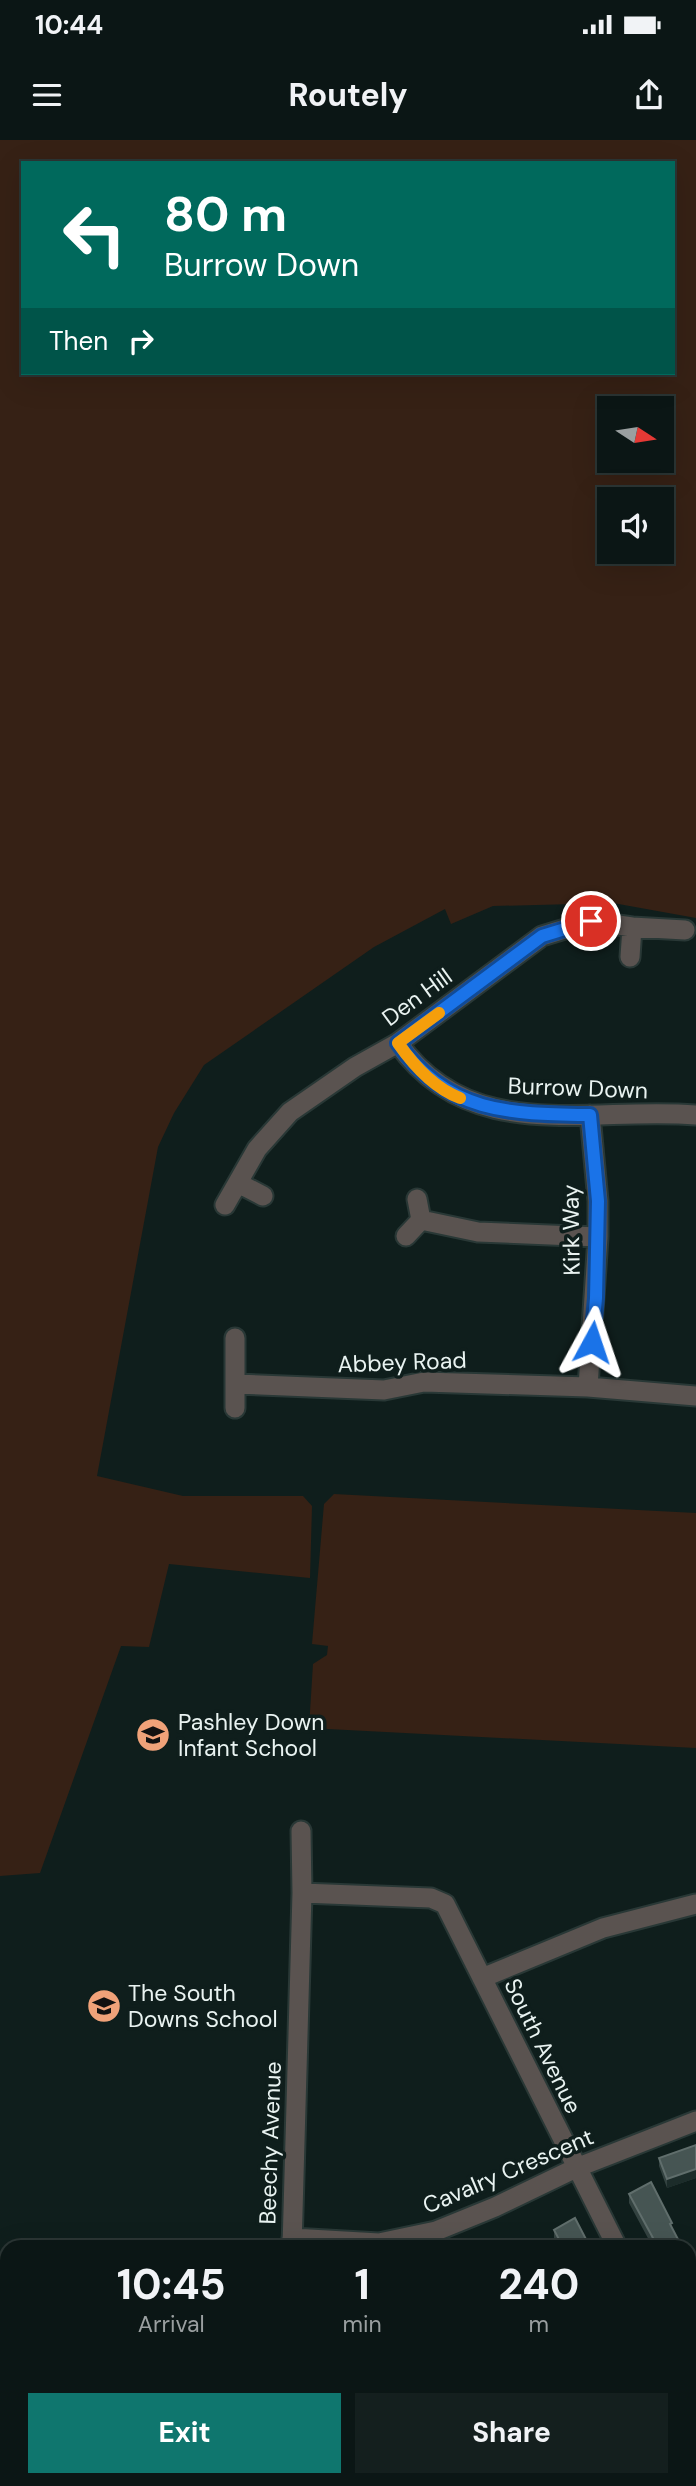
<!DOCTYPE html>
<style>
:root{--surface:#0b1615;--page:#141f1e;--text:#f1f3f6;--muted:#9a9fa0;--line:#2b3534;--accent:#0f766e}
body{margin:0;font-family:"DM Sans",sans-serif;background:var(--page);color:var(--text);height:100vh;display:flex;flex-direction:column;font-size:26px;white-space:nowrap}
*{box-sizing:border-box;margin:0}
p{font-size:23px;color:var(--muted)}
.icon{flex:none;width:38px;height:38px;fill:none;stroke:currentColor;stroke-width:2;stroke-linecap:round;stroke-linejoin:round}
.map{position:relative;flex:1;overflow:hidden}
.panel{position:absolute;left:0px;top:2100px;width:696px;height:247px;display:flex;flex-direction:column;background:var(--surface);border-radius:21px 21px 0 0;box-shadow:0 7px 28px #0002,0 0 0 2px var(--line)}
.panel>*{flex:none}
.banner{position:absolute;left:21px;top:21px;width:654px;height:214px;border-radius:0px;box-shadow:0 7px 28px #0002,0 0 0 2px var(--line);background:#00695c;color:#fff;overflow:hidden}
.needle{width:46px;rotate:102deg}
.buttons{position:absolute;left:597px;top:256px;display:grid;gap:14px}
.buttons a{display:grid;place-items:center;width:77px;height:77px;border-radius:0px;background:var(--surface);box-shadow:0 7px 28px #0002,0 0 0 2px var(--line);font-size:35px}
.pin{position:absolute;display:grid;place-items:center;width:60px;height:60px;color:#fff;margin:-30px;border:4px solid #fff;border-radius:50%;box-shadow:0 2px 7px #0007}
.me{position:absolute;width:77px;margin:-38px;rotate:5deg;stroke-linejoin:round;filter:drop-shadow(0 0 5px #0008)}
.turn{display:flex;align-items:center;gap:24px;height:147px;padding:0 28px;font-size:32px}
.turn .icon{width:91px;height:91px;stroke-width:2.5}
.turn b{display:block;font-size:49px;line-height:60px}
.then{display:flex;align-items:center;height:66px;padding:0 28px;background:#0003;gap:14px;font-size:26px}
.eta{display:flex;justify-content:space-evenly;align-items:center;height:119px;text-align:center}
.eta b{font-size:42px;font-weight:700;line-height:49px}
.cta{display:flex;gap:14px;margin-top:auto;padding:14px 28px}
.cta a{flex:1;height:80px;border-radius:0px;background:var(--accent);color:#fff;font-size:28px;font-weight:700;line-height:80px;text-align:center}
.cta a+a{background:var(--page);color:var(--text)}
.status{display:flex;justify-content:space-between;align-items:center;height:49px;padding:0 35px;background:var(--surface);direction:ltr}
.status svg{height:19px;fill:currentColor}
header{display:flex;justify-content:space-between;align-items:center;height:91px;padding:0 28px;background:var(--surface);font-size:32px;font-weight:700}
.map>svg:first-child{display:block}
.green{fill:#362115;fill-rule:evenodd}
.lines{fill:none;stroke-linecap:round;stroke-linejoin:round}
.minor-casing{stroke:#293836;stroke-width:23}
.minor{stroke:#5a5350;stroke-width:19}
.wall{fill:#334240}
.shaded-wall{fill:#1c2c2a}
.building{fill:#465553;stroke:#606e6c;stroke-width:2}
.route-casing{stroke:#114b97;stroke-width:18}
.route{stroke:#1a73e8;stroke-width:12}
.slow{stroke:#f59e0b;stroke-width:12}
.labels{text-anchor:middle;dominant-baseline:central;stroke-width:7;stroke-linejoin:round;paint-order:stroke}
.street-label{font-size:23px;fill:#e9f3f1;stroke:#0f1e1c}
.poi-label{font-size:23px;fill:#e9f3f1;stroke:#0f1e1c;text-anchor:start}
</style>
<div class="status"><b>10:44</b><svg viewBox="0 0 49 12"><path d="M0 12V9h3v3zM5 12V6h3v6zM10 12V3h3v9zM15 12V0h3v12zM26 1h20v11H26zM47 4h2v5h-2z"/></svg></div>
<header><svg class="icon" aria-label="menu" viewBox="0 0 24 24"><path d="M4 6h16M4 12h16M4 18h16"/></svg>Routely<svg class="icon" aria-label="share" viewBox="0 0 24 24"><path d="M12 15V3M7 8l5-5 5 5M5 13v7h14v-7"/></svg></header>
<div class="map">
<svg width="696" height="2346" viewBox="0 0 696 2346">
<rect width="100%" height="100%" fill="#0f1e1c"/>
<!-- green -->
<path class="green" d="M0,0H696V778L613,763L493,766L451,784L445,769L374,807L204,925L174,973L158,1007L97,1336L183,1356H303L312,1366L310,1438L169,1424L149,1507L121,1506L40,1733L0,1736ZM23,23H674V233H23ZM609,268H662V320H609ZM609,359H662V411H609Z
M334,1354L696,1373V1608L309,1588L313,1524L327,1515L328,1506L312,1504L324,1364Z
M0,2178L7,2183V2340H20L16,2346H0Z"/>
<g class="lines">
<!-- minor casing -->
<g class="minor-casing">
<path id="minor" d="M632,787L685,790
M398,903C470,1006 590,966 696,975
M238,1043L263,1056
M417,1059L421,1080L478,1092L598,1097
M225,1065L257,1009L290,972L355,927L398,903L542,796L591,781L632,787L630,817
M406,1096L421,1080
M235,1198V1268
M236,1244L384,1250L424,1242L588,1247L696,1256
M588,1247L598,1097V1061L590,975
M302,1753L431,1758L445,1764L617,2107
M482,1838L603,1788L696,1764
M292,2098L379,2103L436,2091L495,2067L576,2028L696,1981
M292,2107L302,1753L301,1691
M0,2166L7,2171
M690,2249L696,2262
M482,2340L484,2346
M32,2346L33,2340
M284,2346V2340"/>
</g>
<!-- minor -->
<use href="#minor" class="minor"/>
</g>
<!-- wall -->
<path class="wall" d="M696,2005V2038L667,2048L659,2026V2018Z
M629,2054L672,2088L682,2107H650V2102L629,2063Z
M554,2090L590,2107H558L554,2099Z
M690,2122L696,2134V2180L690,2168Z
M681,2340H690L696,2346H685Z"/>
<!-- shaded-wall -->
<path class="shaded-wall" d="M696,2029V2038L667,2048V2039Z"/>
<!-- building -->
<path class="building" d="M696,2005V2029L667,2039L659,2018Z
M651,2042L672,2083L670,2084L682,2107H654L650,2100L653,2098L629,2054Z
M575,2078L590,2107H563L554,2090Z
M690,2122L696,2134V2172L690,2159Z
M690,2308L696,2321V2346H689L686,2340H690Z"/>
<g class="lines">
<!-- route casing -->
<g class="route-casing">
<path id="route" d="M591,781L542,796L398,903C447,974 512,974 590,975L598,1061L596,1158L592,1202"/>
</g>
<!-- route -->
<use href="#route" class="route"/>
<!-- slow -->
<path class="slow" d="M439,873L398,903C414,926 434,948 460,958"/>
</g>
<!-- icons -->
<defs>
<g id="school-disc" transform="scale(1.75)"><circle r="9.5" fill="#f0a279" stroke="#0f1e1c"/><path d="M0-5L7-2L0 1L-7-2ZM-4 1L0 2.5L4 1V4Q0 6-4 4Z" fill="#111"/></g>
</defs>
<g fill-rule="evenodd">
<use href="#school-disc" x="153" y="1595"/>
<use href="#school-disc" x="104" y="1866"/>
</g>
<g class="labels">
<!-- street labels -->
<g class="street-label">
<text transform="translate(417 857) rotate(-36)">Den Hill</text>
<text transform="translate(578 948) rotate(2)">Burrow Down</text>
<text transform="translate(571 1090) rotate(-91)">Kirk Way</text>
<text transform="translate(402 1222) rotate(-2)">Abbey Road</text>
<text transform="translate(543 1906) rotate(64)">South Avenue</text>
<text transform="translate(270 2003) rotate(-88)">Beechy Avenue</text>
<text transform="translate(508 2031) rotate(-23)">Cavalry Crescent</text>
</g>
<!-- poi labels -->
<g class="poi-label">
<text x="178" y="1582">Pashley Down<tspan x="178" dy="26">Infant School</tspan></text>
<text x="128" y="1853">The South<tspan x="128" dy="26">Downs School</tspan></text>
</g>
</g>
</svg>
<div class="buttons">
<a><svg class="needle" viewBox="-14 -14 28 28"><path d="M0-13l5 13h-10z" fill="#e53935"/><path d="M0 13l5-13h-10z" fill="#9a9fa0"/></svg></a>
<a><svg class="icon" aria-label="sound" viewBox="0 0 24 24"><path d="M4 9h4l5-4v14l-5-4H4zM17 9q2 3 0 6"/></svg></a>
</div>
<div class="pin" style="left:591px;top:781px;background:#d93025"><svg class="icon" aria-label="arrive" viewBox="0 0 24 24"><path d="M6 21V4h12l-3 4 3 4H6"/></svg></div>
<svg class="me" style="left:592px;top:1202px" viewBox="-20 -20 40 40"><path d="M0-17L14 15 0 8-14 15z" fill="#1a73e8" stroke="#fff" stroke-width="4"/></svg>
<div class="banner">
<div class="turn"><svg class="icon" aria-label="left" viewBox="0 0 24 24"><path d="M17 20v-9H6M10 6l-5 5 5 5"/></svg><div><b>80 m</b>Burrow Down</div></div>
<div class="then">Then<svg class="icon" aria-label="right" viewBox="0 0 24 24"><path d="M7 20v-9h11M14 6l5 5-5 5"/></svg></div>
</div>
<section class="panel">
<div class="eta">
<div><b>10:45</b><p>Arrival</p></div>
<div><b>1</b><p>min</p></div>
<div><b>240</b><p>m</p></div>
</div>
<div class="cta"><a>Exit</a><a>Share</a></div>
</section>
</div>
